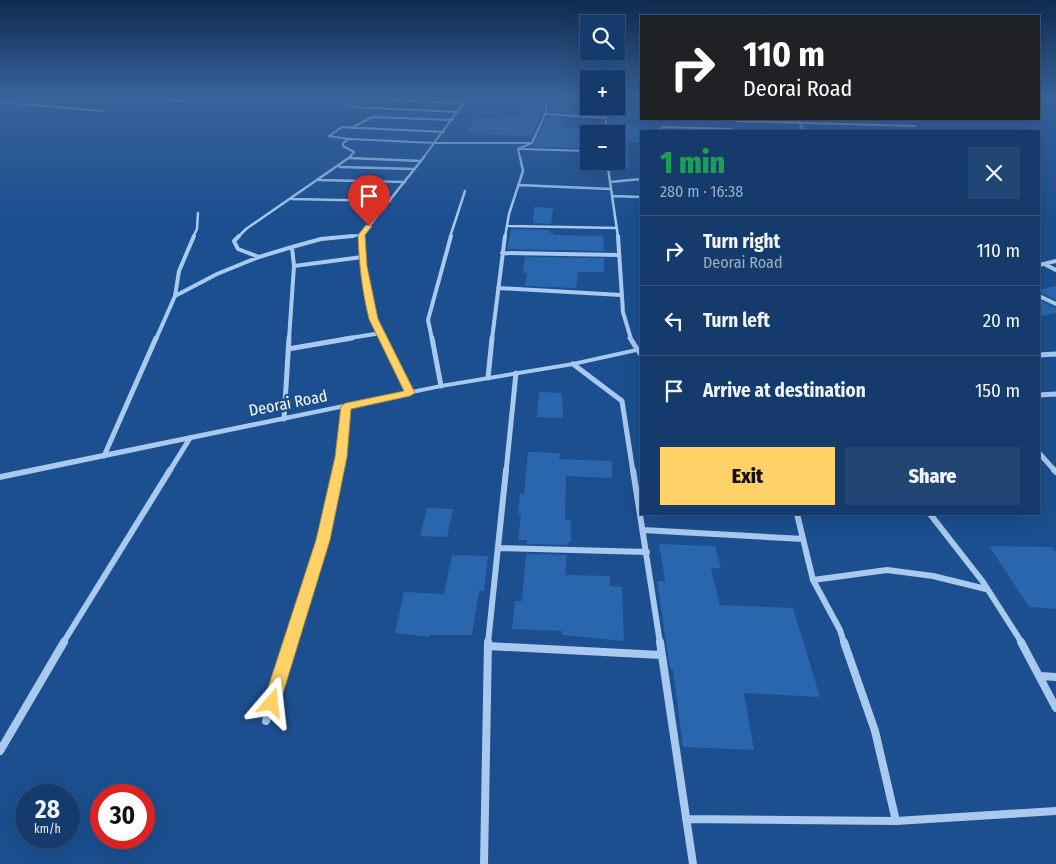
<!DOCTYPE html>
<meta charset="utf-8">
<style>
:root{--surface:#143b6b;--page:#214673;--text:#f1f3f6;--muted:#9dadc1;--line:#33557e;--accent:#ffd166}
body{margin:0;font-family:"Fira Sans Condensed",sans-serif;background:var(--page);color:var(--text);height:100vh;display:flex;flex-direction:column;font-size:19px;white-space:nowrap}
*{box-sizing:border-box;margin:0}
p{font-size:16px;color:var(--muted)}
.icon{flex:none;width:28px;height:28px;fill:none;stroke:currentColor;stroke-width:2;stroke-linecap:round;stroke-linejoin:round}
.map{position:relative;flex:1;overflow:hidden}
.details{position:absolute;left:640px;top:130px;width:400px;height:385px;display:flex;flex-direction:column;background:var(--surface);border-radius:0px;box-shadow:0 5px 20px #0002,0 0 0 1px var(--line)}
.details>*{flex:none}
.banner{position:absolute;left:640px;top:15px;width:400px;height:105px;border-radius:0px;box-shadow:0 5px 20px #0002,0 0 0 1px var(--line);background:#202124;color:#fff;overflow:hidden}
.tools{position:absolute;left:580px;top:15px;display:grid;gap:10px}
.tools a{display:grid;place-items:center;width:45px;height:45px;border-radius:0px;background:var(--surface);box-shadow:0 5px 20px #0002,0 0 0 1px var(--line);font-size:25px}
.speed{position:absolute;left:15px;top:784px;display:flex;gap:10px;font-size:25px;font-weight:700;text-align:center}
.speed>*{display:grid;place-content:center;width:65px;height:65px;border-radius:50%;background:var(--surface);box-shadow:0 5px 20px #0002,0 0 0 1px var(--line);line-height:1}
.speed small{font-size:12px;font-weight:400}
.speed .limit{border:8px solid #d22;background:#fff;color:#111}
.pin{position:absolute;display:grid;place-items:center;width:42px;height:42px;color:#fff;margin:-51px -21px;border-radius:50% 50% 50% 0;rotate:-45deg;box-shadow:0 0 5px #0007}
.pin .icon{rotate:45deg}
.me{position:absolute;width:55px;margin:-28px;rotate:17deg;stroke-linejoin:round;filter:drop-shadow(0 0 4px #0008)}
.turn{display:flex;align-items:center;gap:18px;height:105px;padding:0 20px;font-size:22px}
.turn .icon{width:65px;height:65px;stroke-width:2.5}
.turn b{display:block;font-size:35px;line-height:42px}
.round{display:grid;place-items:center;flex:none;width:52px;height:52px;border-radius:0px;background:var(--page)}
.headline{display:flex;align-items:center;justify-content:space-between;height:85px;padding:0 20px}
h1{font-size:30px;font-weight:800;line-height:38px;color:#1e9e55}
.button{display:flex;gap:10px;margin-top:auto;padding:10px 20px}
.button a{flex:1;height:58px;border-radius:0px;background:var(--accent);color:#111;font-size:20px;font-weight:800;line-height:58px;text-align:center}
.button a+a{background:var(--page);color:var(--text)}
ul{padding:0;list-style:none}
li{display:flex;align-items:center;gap:15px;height:70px;padding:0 20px;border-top:1px solid var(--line)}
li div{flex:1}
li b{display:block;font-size:19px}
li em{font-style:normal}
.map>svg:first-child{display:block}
.building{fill:#2a66ad}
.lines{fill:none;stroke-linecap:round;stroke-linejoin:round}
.minor-far5{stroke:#a9c9ee;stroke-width:2}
.minor-far4{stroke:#a9c9ee;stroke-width:2.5}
.minor-far3{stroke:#a9c9ee;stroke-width:4}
.minor-far2{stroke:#a9c9ee;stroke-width:5}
.minor-far1{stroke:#a9c9ee;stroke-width:6}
.minor{stroke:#a9c9ee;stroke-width:8}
.tertiary{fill:#a9c9ee;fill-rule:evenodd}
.route{fill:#ffd166;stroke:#a68842}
.labels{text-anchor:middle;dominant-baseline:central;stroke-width:5;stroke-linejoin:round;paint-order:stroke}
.street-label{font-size:16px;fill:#fff;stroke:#1b4f8f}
</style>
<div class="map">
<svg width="1056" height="864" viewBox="0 0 1056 864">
<rect width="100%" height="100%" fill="#1b4f8f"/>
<!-- building -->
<path class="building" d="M616,97H620L624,124L641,125V142H628L629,167L611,166L610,161H616V134H609L607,106H616Z
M553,99L574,100L569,113L549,111V105Z
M524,105H543V111L532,136L465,134L475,118H502L504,116H516Z
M547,117L566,118L562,128L603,129V134H589V148L533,147Z
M534,207L553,208L551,224L533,223Z
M511,229L550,230L549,233H553V235L603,236L604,251L507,249Z
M525,257L604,258V272H578L576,288L525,286L527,273H523Z
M1056,286V300L1039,292V290Z
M1039,300L1056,308V313L1039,317Z
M539,392L562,393L563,418L537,417Z
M528,452L560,453L559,459L612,461V478L566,476L565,520H571V542H568V545L527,544V540H518L521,514H518L520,493L524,494Z
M427,508L453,509L447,537L420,536Z
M659,544L715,546L721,568H711L720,605L793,608L820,697L744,693L754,750L683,747L673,670L670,669L657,581H665Z
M989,546L1052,547L1056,552V609L1029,607Z
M526,554L567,555L565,575L610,576V586L622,587L624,641L562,635V631L512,629L515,601H522Z
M452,555L488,556L484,591H479L472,635H429V637L395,633L404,592L444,594Z"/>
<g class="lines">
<!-- minor-far5 -->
<path class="minor-far5" d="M129,97L195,102
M0,98L9,97
M1039,98L1056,102
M363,99L464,103
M187,100L196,97
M0,102L103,111
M601,106L606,116V134
M350,107L458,112
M545,114L606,118
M797,119L804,131
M736,121L915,126
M351,128L372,117L453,120
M661,131L660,129L663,127L732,129
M348,139L329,136L342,127L444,132
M521,149L589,151
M349,158H356
M349,158L354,152L343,146V143L349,139L436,143H532
M423,158L468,97
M520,158L518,149L532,143L546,112V97"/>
<!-- minor-far4 -->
<path class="minor-far4" d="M349,158L421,161
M607,161L618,237
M340,167L415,169
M319,180L405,182
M610,182L641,179
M518,185L611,189
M612,196L641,197
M292,199L390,201
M507,226L617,228
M362,235V237
M193,237L197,229L198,213
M238,237L246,229L350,157
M340,237L362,235L424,157
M450,237L465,191
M505,237L509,214L523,171L520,157"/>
<!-- minor-far3 -->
<path class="minor-far3" d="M362,236C363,272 367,307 383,339
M618,236L623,312L631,339
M502,253L619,255
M259,257L292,247
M1044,264L1056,270
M294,266L362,257
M498,288L621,295
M175,296L217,274L259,257L238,249L234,241L239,236
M1039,296L1056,304
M156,339L175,296L179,271L194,236
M289,339L294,266L292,247L321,239L353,236
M344,339L381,333
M432,339L428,320L451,236
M492,339L505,236"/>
<!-- minor-far2 -->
<path class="minor-far2" d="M383,338L410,393
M432,338L441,386
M630,338L641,355
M288,349L352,338
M1039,355L1056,354
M573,364L622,401L633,472
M488,378L492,338
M1039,395L1056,394
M284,419L289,338
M1039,453L1056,472
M104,456L156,338
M169,472L190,438
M338,472L346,406
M506,472L516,373"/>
<!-- minor-far1 -->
<path class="minor-far1" d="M633,470L660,643
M1054,470L1056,472
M797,514L813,580L840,630L844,643
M930,514L983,582L1022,643
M643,530L803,539
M498,548L647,552
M813,580L887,570L933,576L986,589
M63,643L170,470
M291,643L323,540L338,470
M488,643L506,470"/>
<!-- minor -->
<path class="minor" d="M660,642L693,864
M844,642L875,731L896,821
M1021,642L1056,708
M488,646L661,655
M1041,676L1056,677
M266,721L291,642
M0,751L64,642
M686,819L896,821L1056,811
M484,864L488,642"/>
<!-- tertiary -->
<path class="tertiary" d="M1056,259V263L1039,267V263Z
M641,347V351L573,366L441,388L0,480V474L441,384L573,362Z"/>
</g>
<!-- sky -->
<linearGradient id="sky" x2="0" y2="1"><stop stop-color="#0f2b4f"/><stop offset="0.44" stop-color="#39639b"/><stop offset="1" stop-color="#39639b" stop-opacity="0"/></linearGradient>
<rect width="1056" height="218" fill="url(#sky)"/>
<!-- route -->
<path class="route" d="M366,225L372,226L365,235L367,266L378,319L415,393L410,396L351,409L347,457L330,540L280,703L278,709L272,712L265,709L263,703L316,540L335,457L341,406L346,403L404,391L369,319C362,291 359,264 358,235Z"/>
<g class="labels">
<!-- street labels -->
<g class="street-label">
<text transform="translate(288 403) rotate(-11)">Deorai Road</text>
</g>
</g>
</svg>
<div class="tools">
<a><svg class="icon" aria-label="search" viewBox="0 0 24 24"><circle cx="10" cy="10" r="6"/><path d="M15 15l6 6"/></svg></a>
<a>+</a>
<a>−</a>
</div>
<div class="speed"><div>28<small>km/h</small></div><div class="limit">30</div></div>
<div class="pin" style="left:369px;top:226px;background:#d93025"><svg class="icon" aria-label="arrive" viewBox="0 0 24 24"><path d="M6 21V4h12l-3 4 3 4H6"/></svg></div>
<svg class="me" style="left:272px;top:703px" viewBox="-20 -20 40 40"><path d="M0-17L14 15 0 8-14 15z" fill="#ffd166" stroke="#fff" stroke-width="4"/></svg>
<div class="banner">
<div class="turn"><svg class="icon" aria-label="right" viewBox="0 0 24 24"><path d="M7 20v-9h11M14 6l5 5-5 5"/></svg><div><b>110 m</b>Deorai Road</div></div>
</div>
<section class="details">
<div class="headline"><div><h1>1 min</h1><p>280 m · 16:38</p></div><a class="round"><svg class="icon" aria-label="close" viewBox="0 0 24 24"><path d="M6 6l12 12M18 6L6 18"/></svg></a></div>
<ul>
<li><svg class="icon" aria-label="right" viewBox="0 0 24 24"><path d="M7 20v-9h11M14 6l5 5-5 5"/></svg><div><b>Turn right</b><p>Deorai Road</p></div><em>110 m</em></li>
<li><svg class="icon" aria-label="left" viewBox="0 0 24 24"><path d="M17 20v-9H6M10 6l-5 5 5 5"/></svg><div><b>Turn left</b></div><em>20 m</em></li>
<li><svg class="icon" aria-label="arrive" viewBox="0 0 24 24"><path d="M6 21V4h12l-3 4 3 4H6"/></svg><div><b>Arrive at destination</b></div><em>150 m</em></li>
</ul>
<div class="button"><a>Exit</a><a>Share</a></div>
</section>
</div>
